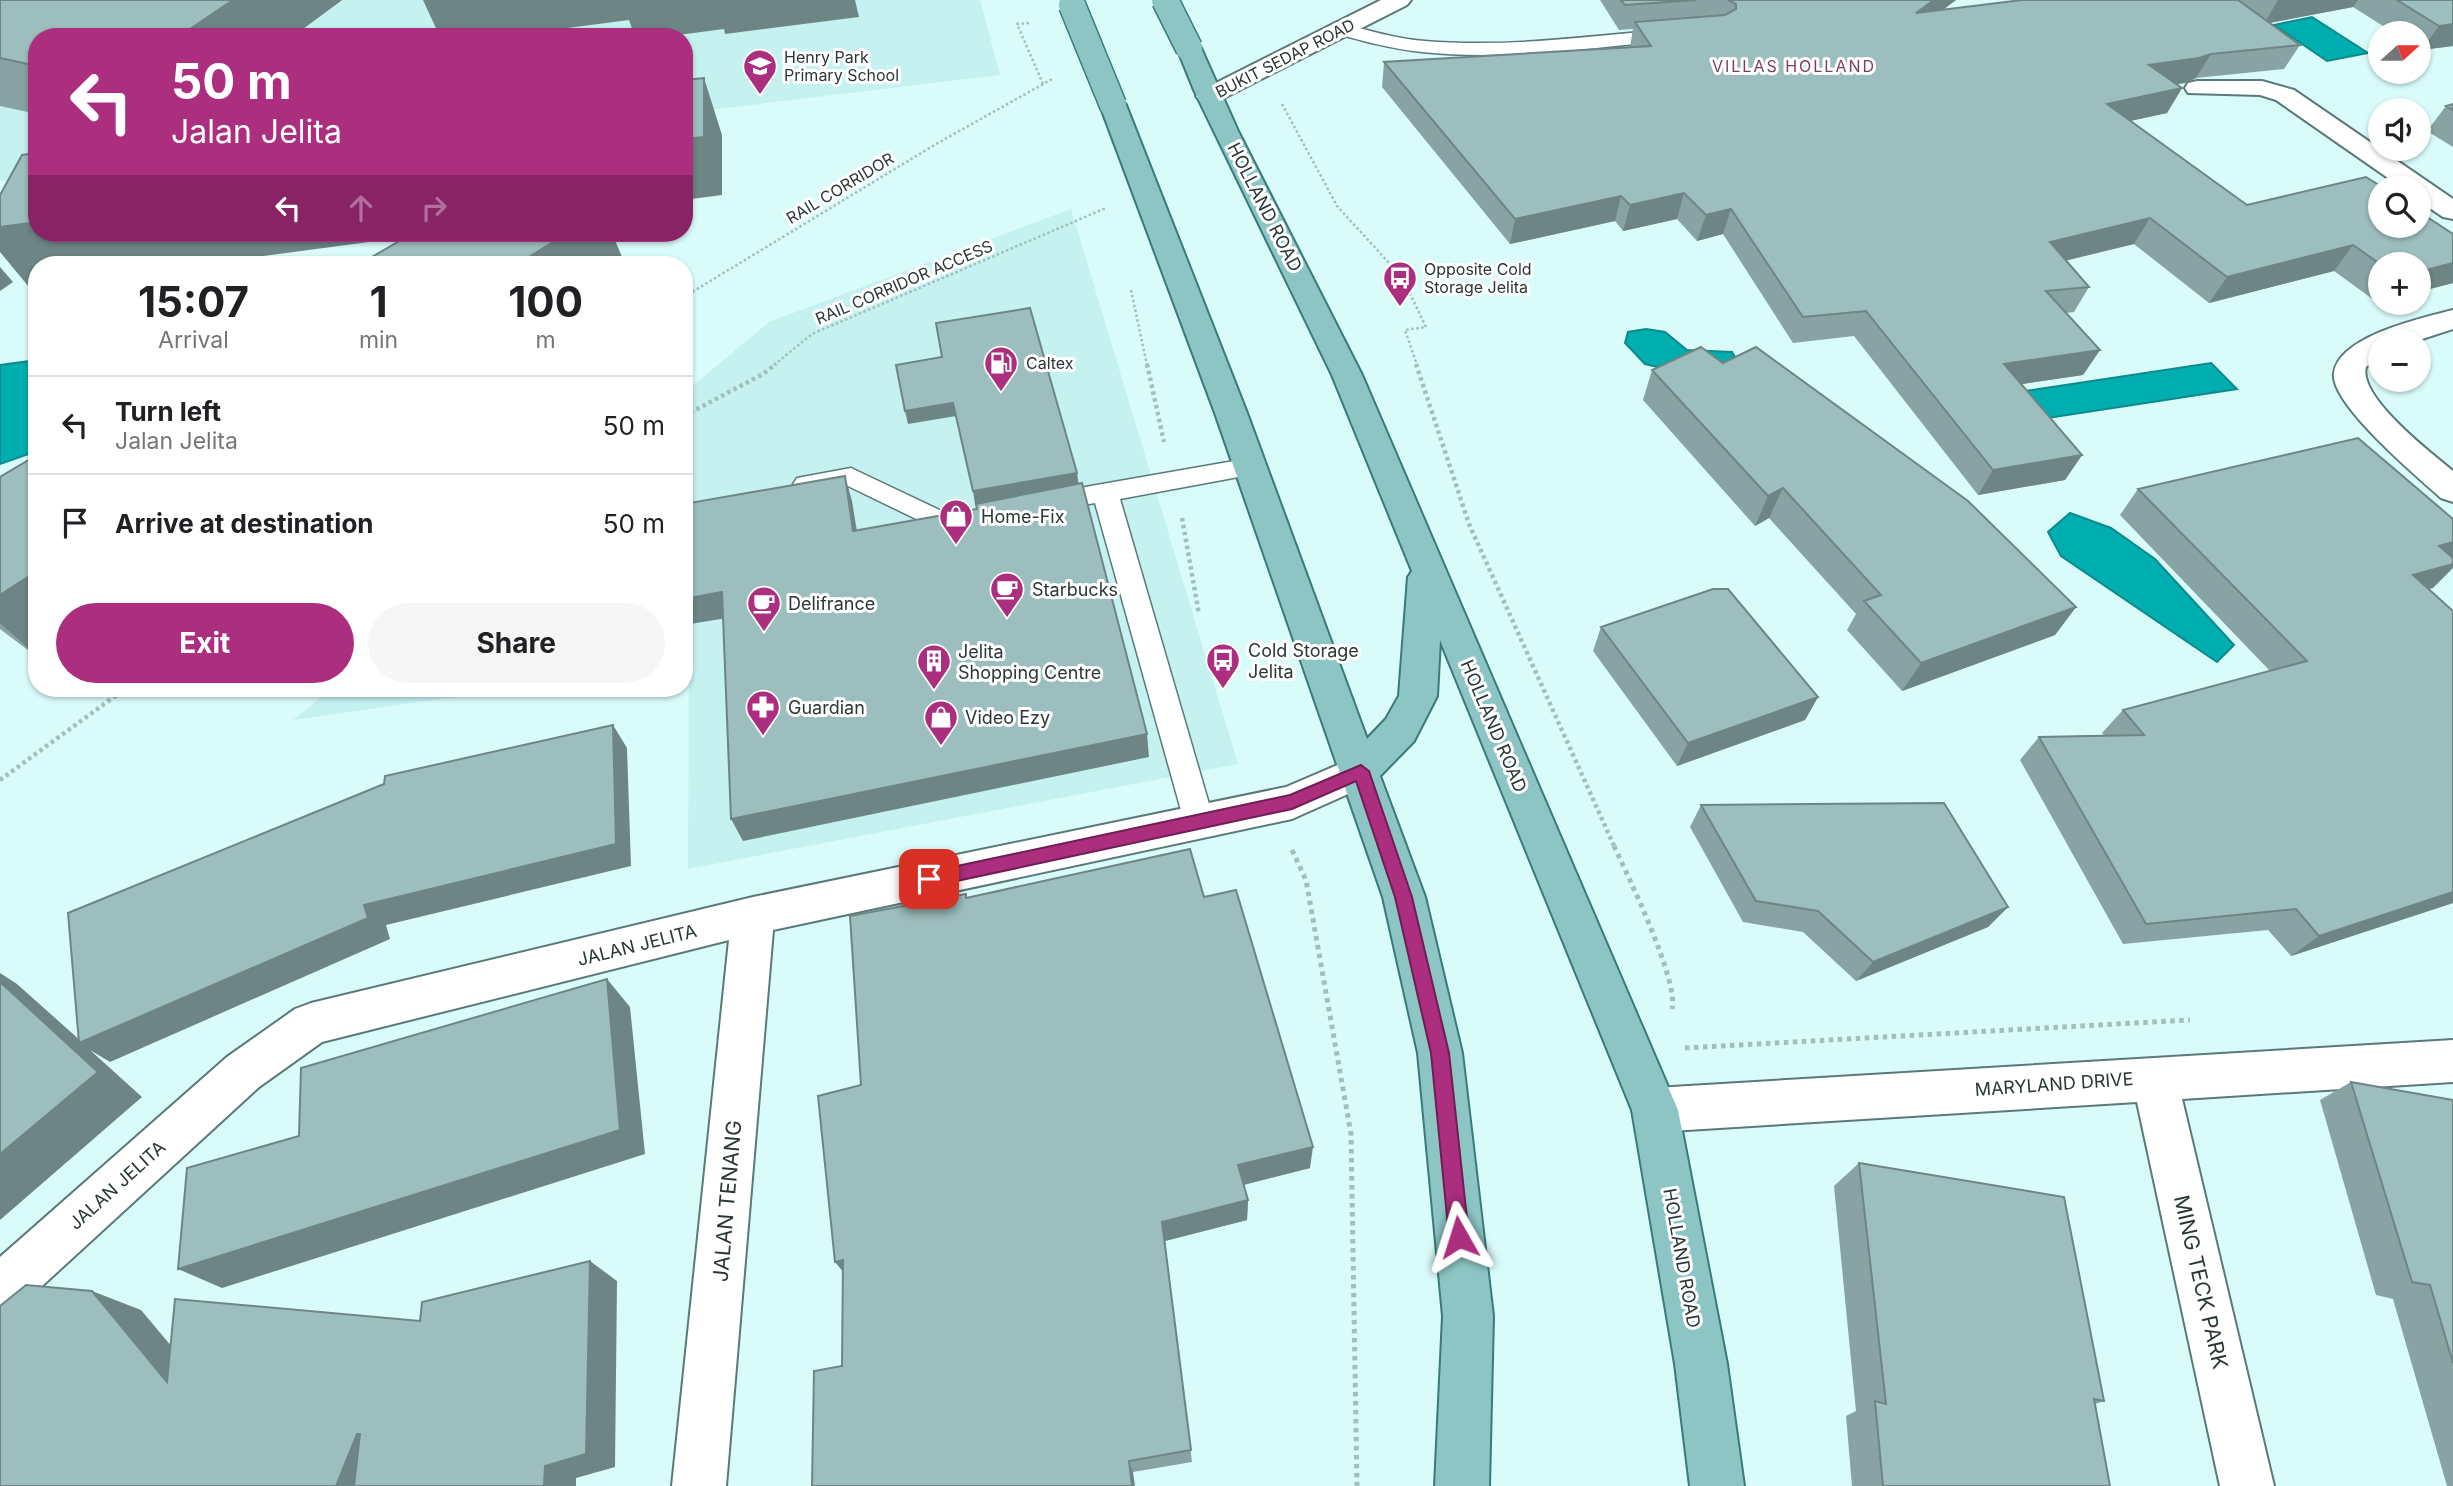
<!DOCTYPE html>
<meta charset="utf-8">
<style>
:root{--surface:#fff;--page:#f6f6f6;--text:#202124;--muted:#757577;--line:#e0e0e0;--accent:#ab2e7f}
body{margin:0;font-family:Inter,sans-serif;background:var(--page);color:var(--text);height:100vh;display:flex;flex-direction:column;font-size:26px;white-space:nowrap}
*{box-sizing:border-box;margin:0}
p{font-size:23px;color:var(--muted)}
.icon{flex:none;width:38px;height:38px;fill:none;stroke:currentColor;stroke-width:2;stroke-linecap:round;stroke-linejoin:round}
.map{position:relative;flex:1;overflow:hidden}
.sheet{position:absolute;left:28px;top:256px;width:665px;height:441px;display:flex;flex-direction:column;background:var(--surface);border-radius:28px;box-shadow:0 2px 5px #0004}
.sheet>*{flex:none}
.guide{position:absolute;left:28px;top:28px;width:665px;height:214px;border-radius:28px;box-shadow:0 2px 5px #0004;background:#ab2e7f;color:#fff;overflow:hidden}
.needle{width:46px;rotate:69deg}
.tools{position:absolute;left:2368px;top:21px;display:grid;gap:14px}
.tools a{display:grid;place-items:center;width:63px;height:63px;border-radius:50%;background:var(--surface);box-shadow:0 2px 5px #0004;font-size:35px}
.pin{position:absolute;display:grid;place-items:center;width:60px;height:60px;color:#fff;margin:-30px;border-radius:14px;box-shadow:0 4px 10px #0006}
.me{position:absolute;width:77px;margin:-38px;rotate:354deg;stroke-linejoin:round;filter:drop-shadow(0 0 5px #0008)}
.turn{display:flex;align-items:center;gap:24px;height:147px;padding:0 28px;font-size:32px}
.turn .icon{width:91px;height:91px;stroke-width:2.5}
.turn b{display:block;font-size:49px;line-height:60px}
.lanes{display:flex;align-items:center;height:66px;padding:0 28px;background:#0003;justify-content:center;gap:35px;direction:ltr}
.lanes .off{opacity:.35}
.eta{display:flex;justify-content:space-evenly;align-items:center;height:119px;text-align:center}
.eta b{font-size:42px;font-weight:700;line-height:49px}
.action{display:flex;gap:14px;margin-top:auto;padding:14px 28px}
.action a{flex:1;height:80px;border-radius:42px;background:var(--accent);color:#fff;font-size:28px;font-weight:700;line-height:80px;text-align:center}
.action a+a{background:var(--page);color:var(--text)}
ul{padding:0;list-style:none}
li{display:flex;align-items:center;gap:21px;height:98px;padding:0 28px;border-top:2px solid var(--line)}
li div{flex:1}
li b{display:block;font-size:26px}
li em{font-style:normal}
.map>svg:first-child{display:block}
.built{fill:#c5f1f1}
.water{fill:#00aeaf;stroke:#0d8a8b;stroke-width:2}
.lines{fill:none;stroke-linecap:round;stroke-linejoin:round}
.lane-casing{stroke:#5a7979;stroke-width:3}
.street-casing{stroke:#5a7979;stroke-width:4}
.primary-casing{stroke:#397a7b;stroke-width:4}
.path-far2{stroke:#a2bebd;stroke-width:2.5;stroke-dasharray:2.5 2.5;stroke-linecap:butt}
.path-far1{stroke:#a2bebd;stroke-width:4.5;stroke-dasharray:3.5 3.5;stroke-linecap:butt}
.path{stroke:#a2bebd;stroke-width:5;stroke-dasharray:4.5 4.5;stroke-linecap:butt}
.lane{fill:#fff;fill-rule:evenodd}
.street{fill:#fff;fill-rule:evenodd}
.primary{fill:#8dc5c5;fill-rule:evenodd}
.primary-bridge-casing{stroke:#397a7b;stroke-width:29;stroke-linecap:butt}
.primary-bridge{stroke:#8dc5c5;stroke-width:26}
.wall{fill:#87a3a3}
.shaded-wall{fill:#6e8585}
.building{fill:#9dbebe;stroke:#6e8585;stroke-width:2}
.route{fill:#ab2e7f;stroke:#6f1e53;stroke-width:2}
.labels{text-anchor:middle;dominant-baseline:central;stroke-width:6;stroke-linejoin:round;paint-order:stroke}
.far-poi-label{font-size:16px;fill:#2a3737;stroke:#fff;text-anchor:start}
.far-street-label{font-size:16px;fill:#2a3737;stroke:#fff}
.far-neighbourhood-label{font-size:16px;letter-spacing:2px;fill:#7c3d62;stroke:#fff}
.street-label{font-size:18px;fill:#2a3737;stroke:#fff}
.poi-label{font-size:18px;fill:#2a3737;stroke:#fff;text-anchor:start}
.near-street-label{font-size:21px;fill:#2a3737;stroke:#fff}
</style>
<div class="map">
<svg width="2453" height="1486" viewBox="0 0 2453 1486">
<rect width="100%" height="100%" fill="#d9fcfb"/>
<!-- built -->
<path class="built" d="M0,0H980L1000,75L684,113V37H37V184L24,186L0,180Z
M1071,209L1238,764L688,869L689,663H684V393L769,322Z
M332,688H517L293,720Z"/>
<!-- water -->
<path class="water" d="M2312,17L2368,53L2327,61L2274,25Z
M1646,329L1665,332L1687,350L1732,352L1738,362L1723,382L1645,364L1625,343L1628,332Z
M37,360V451L0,464V365Z
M2211,363L2237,389L2048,418L2025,391Z
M2070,513L2111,528L2155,559L2234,645L2217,662L2061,556L2048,532Z"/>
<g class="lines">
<!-- lane casing -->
<g class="lane-casing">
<path id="lane" d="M1340,23C1368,30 1396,39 1425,41C1508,48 1590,36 1673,29L1682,35L1673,41C1590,47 1505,61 1422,52C1392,49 1363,41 1334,33L1331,29L1334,25Z
M1251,458L1260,461L1264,467L1260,473L1120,499L1214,821L1210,830L1199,834L1188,830L1184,821L1095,503L1045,512L1036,509L1032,503L1036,497L1045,494Z
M851,468L950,515L954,522L950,529L941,531L848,486L806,493L797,490L793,484L797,478Z"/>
</g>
<!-- street casing -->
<g class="street-casing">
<path id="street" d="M1381,0H1411L1407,5L1218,101H1200L1196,96L1200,91Z
M2197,81H2262L2294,90L2453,199V219L2443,217L2418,200V187H2401L2276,100L2260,95L2188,93L2185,88L2188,83Z
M2453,310V329L2416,341H2380V356L2366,367C2358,397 2431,453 2453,471V502L2441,498C2419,478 2329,403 2334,373C2339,336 2422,318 2453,310Z
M1361,755L1375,760L1381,771L1375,782L1292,819L773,930L726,1486H672L729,940L322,1042L259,1087L18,1308L0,1315V1257L227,1057L295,1009L311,1003L753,897L1286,787Z
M2453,1040V1082L2182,1099L2274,1486H2220L2137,1102L1655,1132L1639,1126L1632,1110L1639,1094L1655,1088Z"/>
</g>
<!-- primary casing -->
<g class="primary-casing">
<path id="primary" d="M1189,41L1198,43L1201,48L1238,131L1362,375L1678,1110L1727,1364L1744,1486H1690L1675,1364L1632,1110L1440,640L1437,696L1414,741L1380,776L1425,897L1462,1053L1493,1316L1489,1486H1435L1443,1316L1418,1053L1383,897L1215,413L1100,105L1104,100H1122L1126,105L1247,413L1367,739L1386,719L1399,696L1408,577L1412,571L1332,375L1194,90L1177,48L1180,43Z"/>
</g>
<!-- path-far2 -->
<path class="path-far2" d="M1029,23L1017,24L1043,84
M1282,104L1337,206L1402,277L1426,327L1405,330L1417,365
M1131,290L1147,365
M684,297L936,144L1054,78
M774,365L812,334L1106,208"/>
<!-- path-far1 -->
<path class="path-far1" d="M1147,364L1164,442
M1416,364L1469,524L1615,848
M684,416L763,374L776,364
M1182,518L1199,614
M0,780L126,688"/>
<!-- path -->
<path class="path" d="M1614,846C1628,876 1679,981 1672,1009
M1292,850L1306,880L1351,1134L1357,1486
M1685,1048L2190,1020"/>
<!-- lane -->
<use href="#lane" class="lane"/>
<!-- street -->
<use href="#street" class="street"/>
<!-- primary -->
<use href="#primary" class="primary"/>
<!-- primary-bridge casing -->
<g class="primary-bridge-casing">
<path id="primary-bridge" d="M1165,0L1189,48
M1072,5L1113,105"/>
</g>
<!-- primary-bridge -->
<use href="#primary-bridge" class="primary-bridge"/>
</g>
<!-- wall -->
<path class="wall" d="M0,0H342L292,37H37V114L0,106Z
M1600,0H1956L1942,10L2022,0H2453V46L2421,50L2418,49V33H2394L2353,7L2269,23L2300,45L2284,69L2196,78L2185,83L2177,84L2182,88L2167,113L2130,121L2247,205L2366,177L2382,187H2380V226H2418V211L2453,234V283L2418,292V264H2380V303H2378L2334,271L2209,303L2134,244L2066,260L2089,287L2074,312L2066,313L2100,350L2083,375L2022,384L2082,455L2065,480L1978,495L1854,336L1793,343L1723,234L1697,241L1677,219L1623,231L1615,221L1510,244L1382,87L1384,62L1630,47L1633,29L1619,30Z
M2453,104V147L2427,131L2446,106Z
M1723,363L2076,607L2055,635L1902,691L1847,630L1856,614L1769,518L1755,526L1643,400L1652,370Z
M37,455V657L0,629V477Z
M2138,489L2453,556L2433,588L2428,589L2453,611V903L2291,956L2268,930L2123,944L2020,760L2039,737L2104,735L2102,733L2123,710L2270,671L2120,515Z
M1601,627L1818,697L1805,720L1677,766L1593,651Z
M1701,805L2008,907L1988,927L1856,981L1803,932L1743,922L1690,827Z
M966,894L967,897H1204L1310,1168L1244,1185L1248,1200L1247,1220L1165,1241L1192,1462L1133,1472L842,1366L861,1085Z
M2351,1082L2453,1100V1486H2447L2393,1299L2376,1295L2320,1100Z
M1859,1163L2104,1401L2095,1404L2110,1486H1852L1846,1416L1856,1411L1834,1186Z"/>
<!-- shaded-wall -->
<path class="shaded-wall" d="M233,0H342L292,37H178Z
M423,0H855L859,17L725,34L724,29L663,37H635L629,20L498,37H440Z
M1934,0H1956L1906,38L1916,13Z
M2278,0H2358L2353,7L2264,24Z
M2453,24V46L2421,50L2439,26Z
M2211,54L2196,78L2185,83L2135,90L2149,65Z
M704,78L722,135V195L684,200V139Z
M2182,88L2167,113L2093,129L2107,104Z
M1684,193L1677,219L1623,231L1630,205Z
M1621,196L1615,221L1510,244L1515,219Z
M1731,209L1723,234L1697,241L1706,215Z
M2150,218L2134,244L2036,268L2050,242Z
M37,222V233H437L203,264H37V286L29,287L0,252V227Z
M567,233H612L625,264H518Z
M2353,245L2334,271L2209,303L2227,277Z
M2453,263V283L2418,292V272Z
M0,267L13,282L0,291Z
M2100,350L2083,375L1989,389L2004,364Z
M953,403L956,416L908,424L905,411Z
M2082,455L2065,480L1978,495L1993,470Z
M1077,473L1079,486L975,504L973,491Z
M845,476L852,501L861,556L853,531Z
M1783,488L1769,518L1755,526L1768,496Z
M2453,542V556L2447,562L2439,546Z
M2453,564V568L2433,588L2388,599L2413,575Z
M37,571V656L0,623V595Z
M722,592L733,617L684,625V599Z
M2076,607L2055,635L1902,691L1921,663Z
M1818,697L1805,720L1677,766L1688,743Z
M613,725L627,748L631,866L386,925L390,939L110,1062L90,1050L142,1097L0,1220V973L17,984L82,1042Z
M1147,734L1149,757L743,841L731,819Z
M2453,892V903L2291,956L2319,936Z
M2008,907L1988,927L1856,981L1873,962Z
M607,979L630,1007L645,1154L222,1288L178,1269Z
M1313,1147L1310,1168L1238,1186V1165Z
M1248,1200L1247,1220L1165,1241L1192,1462L1162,1222Z
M843,1260L850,1280L835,1262Z
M590,1261L617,1281L615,1467L576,1478V1486H544L545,1466Z
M92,1291L141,1310L214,1397L167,1382Z
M357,1434L396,1447L381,1486H336Z
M1129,1461L1133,1472L1135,1486H1132Z"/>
<!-- building -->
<path class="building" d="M0,0H233L178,37H37V66L0,58Z
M1621,0H1696L1625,5Z
M1728,0H1934L1916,13L2022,0H2238L2300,45L2211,54L2199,58L2149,65L2182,88L2107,104L2247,205L2366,177L2382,187H2380V226H2418V211L2453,234V263L2418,272V264H2380L2353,245L2227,277L2150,218L2050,242L2089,287L2046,291L2100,350L2004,364L2082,455L1993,470L1866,311L1803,317L1731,209L1706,215L1684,193L1630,205L1621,196L1515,219L1384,62L1651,46L1635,22L1725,15L1736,9V4Z
M2397,0H2453V24L2439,26Z
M704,78V137L684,139V80Z
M2453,104V110L2446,106Z
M37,153V222L0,227V195L22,155Z
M413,233H567L518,264H360Z
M1030,308L1077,473L973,491L953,403L905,411L896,365L942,357L936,323Z
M1701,347L1723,363L1756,347L1968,501L2076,607L1921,663L1864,601L1881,595L1783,488L1768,496L1652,370Z
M2358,438L2453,519V542L2439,546L2453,558V564L2413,575L2453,611V892L2319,936L2296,909L2146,924L2039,737L2144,735L2123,710L2307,661L2138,489Z
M37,455V571L0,595V477Z
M845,476L853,531L977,509L976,504L1082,483L1147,734L731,819L722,592L684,599V504Z
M1713,589H1728L1818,697L1688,743L1601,627Z
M613,725L616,844L364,905L368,918L79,1043L68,913L384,784L385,776Z
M1944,803L2008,907L1873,962L1818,911L1756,901L1701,805Z
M1190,849L1204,897L1236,890L1313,1147L1238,1165L1248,1200L1162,1222L1191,1450L1129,1461L1132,1486H812L814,1371L842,1366L843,1260L835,1262L818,1096L861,1085L850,916L966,894V898Z
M607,979L620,1130L178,1269L187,1168L299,1136L301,1068Z
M0,982L98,1072L0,1154Z
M2351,1082L2453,1100V1363L2430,1285L2412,1282Z
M1859,1163L2064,1197L2104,1401L2094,1399L2110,1486H1883L1875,1401L1886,1404Z
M590,1261L586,1454L545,1466L544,1486H354L360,1434H357L336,1486H0V1306L26,1285L92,1291L167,1382L175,1299L420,1321L422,1302Z"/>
<!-- route -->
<path class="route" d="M1361,765L1369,771L1412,897L1449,1053L1469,1237L1466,1244L1459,1247L1452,1244L1449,1237L1431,1053L1395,897L1356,781L1292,809L929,887L921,879L929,872L1290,795Z"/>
<!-- icons -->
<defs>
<g id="school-pin" transform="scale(1.75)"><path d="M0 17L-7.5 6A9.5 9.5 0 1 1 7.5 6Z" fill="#ab2e7f" stroke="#fff"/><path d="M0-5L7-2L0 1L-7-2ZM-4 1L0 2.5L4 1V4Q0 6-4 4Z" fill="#fff"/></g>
<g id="bus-pin" transform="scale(1.75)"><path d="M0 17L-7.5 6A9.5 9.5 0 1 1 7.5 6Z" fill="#ab2e7f" stroke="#fff"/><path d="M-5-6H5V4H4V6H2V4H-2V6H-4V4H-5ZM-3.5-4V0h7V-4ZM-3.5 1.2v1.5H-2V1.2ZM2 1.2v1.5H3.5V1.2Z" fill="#fff"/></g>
<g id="fuel-pin" transform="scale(1.75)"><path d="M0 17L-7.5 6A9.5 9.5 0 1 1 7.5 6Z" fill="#ab2e7f" stroke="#fff"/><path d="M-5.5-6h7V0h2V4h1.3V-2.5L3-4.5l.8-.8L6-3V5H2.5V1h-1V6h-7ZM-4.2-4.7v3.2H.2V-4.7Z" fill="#fff"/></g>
<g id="shop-pin" transform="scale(1.75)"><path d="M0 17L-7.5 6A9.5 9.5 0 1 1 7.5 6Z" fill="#ab2e7f" stroke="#fff"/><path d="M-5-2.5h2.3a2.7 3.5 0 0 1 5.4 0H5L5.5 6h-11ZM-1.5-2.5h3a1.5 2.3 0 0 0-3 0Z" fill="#fff"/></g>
<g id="cafe-pin" transform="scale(1.75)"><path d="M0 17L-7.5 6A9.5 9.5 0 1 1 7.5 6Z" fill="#ab2e7f" stroke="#fff"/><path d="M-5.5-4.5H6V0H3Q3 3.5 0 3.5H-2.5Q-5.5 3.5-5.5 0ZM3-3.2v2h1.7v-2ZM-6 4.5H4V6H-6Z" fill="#fff"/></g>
<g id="building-pin" transform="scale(1.75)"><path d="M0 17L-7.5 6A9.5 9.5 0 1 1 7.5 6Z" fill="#ab2e7f" stroke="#fff"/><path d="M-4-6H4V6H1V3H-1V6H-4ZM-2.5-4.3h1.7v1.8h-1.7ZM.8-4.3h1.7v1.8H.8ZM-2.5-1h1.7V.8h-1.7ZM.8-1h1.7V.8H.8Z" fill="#fff"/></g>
<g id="pharmacy-pin" transform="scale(1.75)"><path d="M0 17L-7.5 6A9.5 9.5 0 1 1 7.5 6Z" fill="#ab2e7f" stroke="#fff"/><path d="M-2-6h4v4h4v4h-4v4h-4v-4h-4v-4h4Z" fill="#fff"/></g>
</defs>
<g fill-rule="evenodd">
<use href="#school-pin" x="760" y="66"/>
<use href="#bus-pin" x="1400" y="278"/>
<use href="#fuel-pin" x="1001" y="363"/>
<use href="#shop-pin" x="956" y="516"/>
<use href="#cafe-pin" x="1007" y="589"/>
<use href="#cafe-pin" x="764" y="603"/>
<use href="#bus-pin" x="1223" y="660"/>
<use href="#building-pin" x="934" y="661"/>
<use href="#pharmacy-pin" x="763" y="707"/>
<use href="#shop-pin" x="941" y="717"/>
</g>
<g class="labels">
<!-- far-poi labels -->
<g class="far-poi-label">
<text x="784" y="57">Henry Park<tspan x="784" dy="18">Primary School</tspan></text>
<text x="1424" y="269">Opposite Cold<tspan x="1424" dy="18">Storage Jelita</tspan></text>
<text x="1026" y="363">Caltex</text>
</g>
<!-- far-street labels -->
<g class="far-street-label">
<text transform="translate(1285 58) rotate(-27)">BUKIT SEDAP ROAD</text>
<text transform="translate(840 188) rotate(-31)">RAIL CORRIDOR</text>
<text transform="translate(904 282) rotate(-23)">RAIL CORRIDOR ACCESS</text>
</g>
<!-- far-neighbourhood labels -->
<g class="far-neighbourhood-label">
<text x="1794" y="66">VILLAS HOLLAND</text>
</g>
<!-- street labels -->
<g class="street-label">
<text transform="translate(1265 207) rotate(63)">HOLLAND ROAD</text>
<text transform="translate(1494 726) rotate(67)">HOLLAND ROAD</text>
<text transform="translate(637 945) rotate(-14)">JALAN JELITA</text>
<text transform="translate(2054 1084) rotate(-4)">MARYLAND DRIVE</text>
<text transform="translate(117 1185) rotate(-42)">JALAN JELITA</text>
<text transform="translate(1682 1258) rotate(80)">HOLLAND ROAD</text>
</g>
<!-- poi labels -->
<g class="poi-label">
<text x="981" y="516">Home-Fix</text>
<text x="1032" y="589">Starbucks</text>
<text x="788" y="603">Delifrance</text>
<text x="1248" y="650">Cold Storage<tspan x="1248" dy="21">Jelita</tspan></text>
<text x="958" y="651">Jelita<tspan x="958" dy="21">Shopping Centre</tspan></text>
<text x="788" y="707">Guardian</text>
<text x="965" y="717">Video Ezy</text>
</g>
<!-- near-street labels -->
<g class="near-street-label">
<text transform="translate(727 1201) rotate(-85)">JALAN TENANG</text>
<text transform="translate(2201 1282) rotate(77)">MING TECK PARK</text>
</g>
</g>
</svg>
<div class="tools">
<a><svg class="needle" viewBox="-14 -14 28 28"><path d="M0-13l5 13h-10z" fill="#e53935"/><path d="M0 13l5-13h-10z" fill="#757577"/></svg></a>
<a><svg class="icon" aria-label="sound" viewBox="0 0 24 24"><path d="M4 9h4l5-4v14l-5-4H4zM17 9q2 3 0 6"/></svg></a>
<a><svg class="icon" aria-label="search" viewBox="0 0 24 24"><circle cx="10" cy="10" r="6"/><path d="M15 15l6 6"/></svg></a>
<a>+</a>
<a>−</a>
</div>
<div class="pin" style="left:929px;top:879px;background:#d93025"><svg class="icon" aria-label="arrive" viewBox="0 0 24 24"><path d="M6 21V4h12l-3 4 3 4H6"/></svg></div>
<svg class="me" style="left:1459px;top:1237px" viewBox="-20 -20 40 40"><path d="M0-17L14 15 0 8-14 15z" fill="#ab2e7f" stroke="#fff" stroke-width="4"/></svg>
<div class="guide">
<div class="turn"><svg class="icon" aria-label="left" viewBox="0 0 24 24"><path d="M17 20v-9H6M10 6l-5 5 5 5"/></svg><div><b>50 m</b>Jalan Jelita</div></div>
<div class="lanes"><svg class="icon" aria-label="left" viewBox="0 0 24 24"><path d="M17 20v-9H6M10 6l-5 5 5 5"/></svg><svg class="icon off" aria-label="ahead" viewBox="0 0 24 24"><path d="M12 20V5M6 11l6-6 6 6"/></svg><svg class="icon off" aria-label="right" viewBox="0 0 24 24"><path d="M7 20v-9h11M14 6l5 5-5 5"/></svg></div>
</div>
<section class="sheet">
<div class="eta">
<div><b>15:07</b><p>Arrival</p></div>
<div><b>1</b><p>min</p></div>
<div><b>100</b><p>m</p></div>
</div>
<ul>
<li><svg class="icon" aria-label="left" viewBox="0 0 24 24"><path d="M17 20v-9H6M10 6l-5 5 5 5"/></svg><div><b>Turn left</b><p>Jalan Jelita</p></div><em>50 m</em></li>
<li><svg class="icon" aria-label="arrive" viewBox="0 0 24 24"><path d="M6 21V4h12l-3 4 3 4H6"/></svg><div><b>Arrive at destination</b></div><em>50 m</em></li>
</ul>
<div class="action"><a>Exit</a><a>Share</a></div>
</section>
</div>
